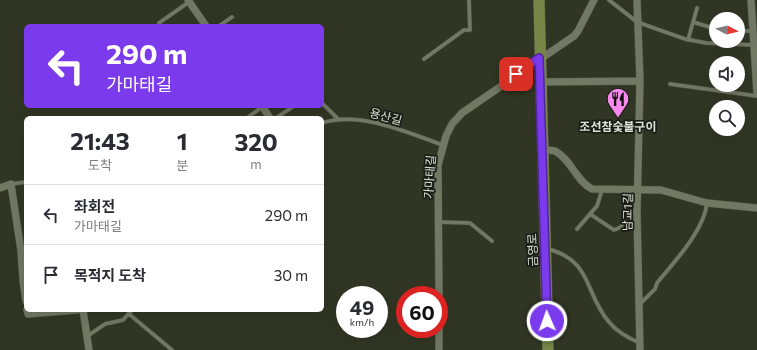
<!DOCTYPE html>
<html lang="ko">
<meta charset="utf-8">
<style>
:root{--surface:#fff;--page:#f7f7f7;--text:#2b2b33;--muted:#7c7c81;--line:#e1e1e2}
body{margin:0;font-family:Commissioner,"Noto Sans KR",sans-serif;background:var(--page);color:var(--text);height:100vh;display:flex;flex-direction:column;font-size:15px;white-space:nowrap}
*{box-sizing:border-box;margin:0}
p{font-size:13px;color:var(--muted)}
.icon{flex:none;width:22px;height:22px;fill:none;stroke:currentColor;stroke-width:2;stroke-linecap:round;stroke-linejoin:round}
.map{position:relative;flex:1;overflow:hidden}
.drawer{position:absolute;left:24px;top:116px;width:300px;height:196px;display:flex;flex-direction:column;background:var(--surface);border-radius:6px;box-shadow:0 4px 16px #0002}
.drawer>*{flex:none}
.hud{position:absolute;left:24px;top:24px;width:300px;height:84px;border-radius:6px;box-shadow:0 4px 16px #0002;background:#7c3aed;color:#fff;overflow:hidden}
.needle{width:26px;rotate:97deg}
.buttons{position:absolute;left:709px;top:12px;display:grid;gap:8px}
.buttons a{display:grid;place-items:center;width:36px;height:36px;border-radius:50%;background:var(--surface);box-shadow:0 4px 16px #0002;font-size:20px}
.speed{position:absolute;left:336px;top:286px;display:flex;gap:8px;font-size:20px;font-weight:700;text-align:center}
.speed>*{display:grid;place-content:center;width:52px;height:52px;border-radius:50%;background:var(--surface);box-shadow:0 4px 16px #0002;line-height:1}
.speed small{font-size:10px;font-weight:400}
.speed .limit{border:6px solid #d22;background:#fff;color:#111}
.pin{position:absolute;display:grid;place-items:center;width:34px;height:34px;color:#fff;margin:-17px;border-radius:8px;box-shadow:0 2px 6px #0006}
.me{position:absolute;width:44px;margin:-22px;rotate:358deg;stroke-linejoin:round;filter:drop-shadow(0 0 3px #0008)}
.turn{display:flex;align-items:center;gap:14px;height:84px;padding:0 16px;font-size:18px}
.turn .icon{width:52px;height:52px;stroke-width:2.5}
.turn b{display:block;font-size:28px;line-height:34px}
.eta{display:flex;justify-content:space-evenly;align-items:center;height:68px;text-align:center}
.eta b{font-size:24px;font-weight:700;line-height:28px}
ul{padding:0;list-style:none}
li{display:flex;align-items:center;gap:12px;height:60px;padding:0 16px;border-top:1px solid var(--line)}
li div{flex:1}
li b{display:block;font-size:15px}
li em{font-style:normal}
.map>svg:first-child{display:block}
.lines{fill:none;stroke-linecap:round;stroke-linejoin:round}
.service-casing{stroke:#505544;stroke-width:4.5}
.minor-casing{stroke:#505544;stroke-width:8}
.primary-casing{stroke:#505544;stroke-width:12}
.service{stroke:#717863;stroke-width:3.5}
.minor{stroke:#717863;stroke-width:7}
.primary{stroke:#768747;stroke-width:11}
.route-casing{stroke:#51269a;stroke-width:10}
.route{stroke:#7c3aed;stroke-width:7}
.labels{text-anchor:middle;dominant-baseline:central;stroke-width:3.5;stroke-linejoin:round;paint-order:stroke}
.street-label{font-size:12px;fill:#dde1d5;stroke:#1a1d14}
.poi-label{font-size:12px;font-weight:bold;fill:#dde1d5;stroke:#1a1d14}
</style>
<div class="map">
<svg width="757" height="350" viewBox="0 0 757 350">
<rect width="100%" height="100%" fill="#313624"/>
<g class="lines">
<!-- service casing -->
<g class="service-casing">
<path id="service" d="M609,0L637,22L685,39L706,43L754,45
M693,22L716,29
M159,23L189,2
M219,26L232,17
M738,31H753
M688,40L697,8
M424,59L464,30H470L469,0
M670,84L757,96
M322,103L339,120
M247,118L262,107
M276,118L294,106
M322,123C359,110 408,133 443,145
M11,184L26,182
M590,214L614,230L621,227L628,213L637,212
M439,222L470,223L492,241
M577,229L597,206L602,190
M548,249C593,261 584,293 609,322C617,332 628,338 640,343
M639,305L655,289L657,283C674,262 704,231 707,203
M129,314L172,350
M86,337L105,324L123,320L132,310"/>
</g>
<!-- minor casing -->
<g class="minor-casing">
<path id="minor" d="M188,0L206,26
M637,0L640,81L637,212L640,350
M751,0L757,94
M540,82L640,81
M262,106L270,118
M542,150C546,150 552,150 555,151C571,159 576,181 592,189L661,190L707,203L757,208
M0,188L11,184L21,251L23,281L26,301
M439,295L438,165L446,136L452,124L462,113L574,36L578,31L594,0
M27,310L28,314L77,310
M83,310L89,350
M439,311V350"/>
</g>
<!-- primary casing -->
<g class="primary-casing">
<path id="primary" d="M539,0L548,350"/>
</g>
<!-- service -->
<use href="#service" class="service"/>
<!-- minor -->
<use href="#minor" class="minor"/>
<!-- primary -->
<use href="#primary" class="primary"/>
</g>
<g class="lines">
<!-- route casing -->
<g class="route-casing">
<path id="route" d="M516,74L539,58L547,321"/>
</g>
<!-- route -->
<use href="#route" class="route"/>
</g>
<!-- icons -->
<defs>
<g id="restaurant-pin" transform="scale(1.15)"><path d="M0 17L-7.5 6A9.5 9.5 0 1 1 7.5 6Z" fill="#f788ec" stroke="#1a1d14"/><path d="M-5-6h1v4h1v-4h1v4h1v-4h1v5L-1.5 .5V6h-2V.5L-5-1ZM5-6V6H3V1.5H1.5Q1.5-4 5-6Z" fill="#111"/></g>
</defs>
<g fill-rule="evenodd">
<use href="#restaurant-pin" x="618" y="99"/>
</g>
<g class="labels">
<!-- street labels -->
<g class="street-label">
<text transform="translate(386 116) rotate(15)">용산길</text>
<text transform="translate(429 177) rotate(-86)">가마태길</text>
<text transform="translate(627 212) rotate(-89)">남교1길</text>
<text transform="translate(532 250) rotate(-92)">금영로</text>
</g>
<!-- poi labels -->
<g class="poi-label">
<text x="618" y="126">조선참숯불구이</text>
</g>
</g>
</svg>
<div class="buttons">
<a><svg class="needle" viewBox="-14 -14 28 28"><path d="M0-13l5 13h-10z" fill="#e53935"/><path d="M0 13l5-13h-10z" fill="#7c7c81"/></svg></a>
<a><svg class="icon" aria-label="sound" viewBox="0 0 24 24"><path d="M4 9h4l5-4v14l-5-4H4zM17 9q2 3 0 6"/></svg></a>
<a><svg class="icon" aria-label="search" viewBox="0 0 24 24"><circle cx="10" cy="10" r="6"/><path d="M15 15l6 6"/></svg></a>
</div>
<div class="speed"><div>49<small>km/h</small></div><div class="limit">60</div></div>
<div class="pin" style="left:516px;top:74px;background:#d93025"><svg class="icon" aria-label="arrive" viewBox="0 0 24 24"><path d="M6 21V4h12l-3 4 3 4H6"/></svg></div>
<svg class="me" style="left:547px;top:321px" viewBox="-20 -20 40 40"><circle r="17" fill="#7c3aed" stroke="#fff" stroke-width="3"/><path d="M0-11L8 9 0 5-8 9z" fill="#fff"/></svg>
<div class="hud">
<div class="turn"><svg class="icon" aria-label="left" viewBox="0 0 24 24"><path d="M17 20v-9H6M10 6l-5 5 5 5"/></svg><div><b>290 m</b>가마태길</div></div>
</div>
<section class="drawer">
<div class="eta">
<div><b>21:43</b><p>도착</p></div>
<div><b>1</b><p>분</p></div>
<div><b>320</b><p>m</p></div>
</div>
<ul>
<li><svg class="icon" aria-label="left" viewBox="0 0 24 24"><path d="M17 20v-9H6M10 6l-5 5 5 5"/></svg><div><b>좌회전</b><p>가마태길</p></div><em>290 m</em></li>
<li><svg class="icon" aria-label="arrive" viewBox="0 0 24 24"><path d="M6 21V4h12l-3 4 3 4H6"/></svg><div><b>목적지 도착</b></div><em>30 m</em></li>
</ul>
</section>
</div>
